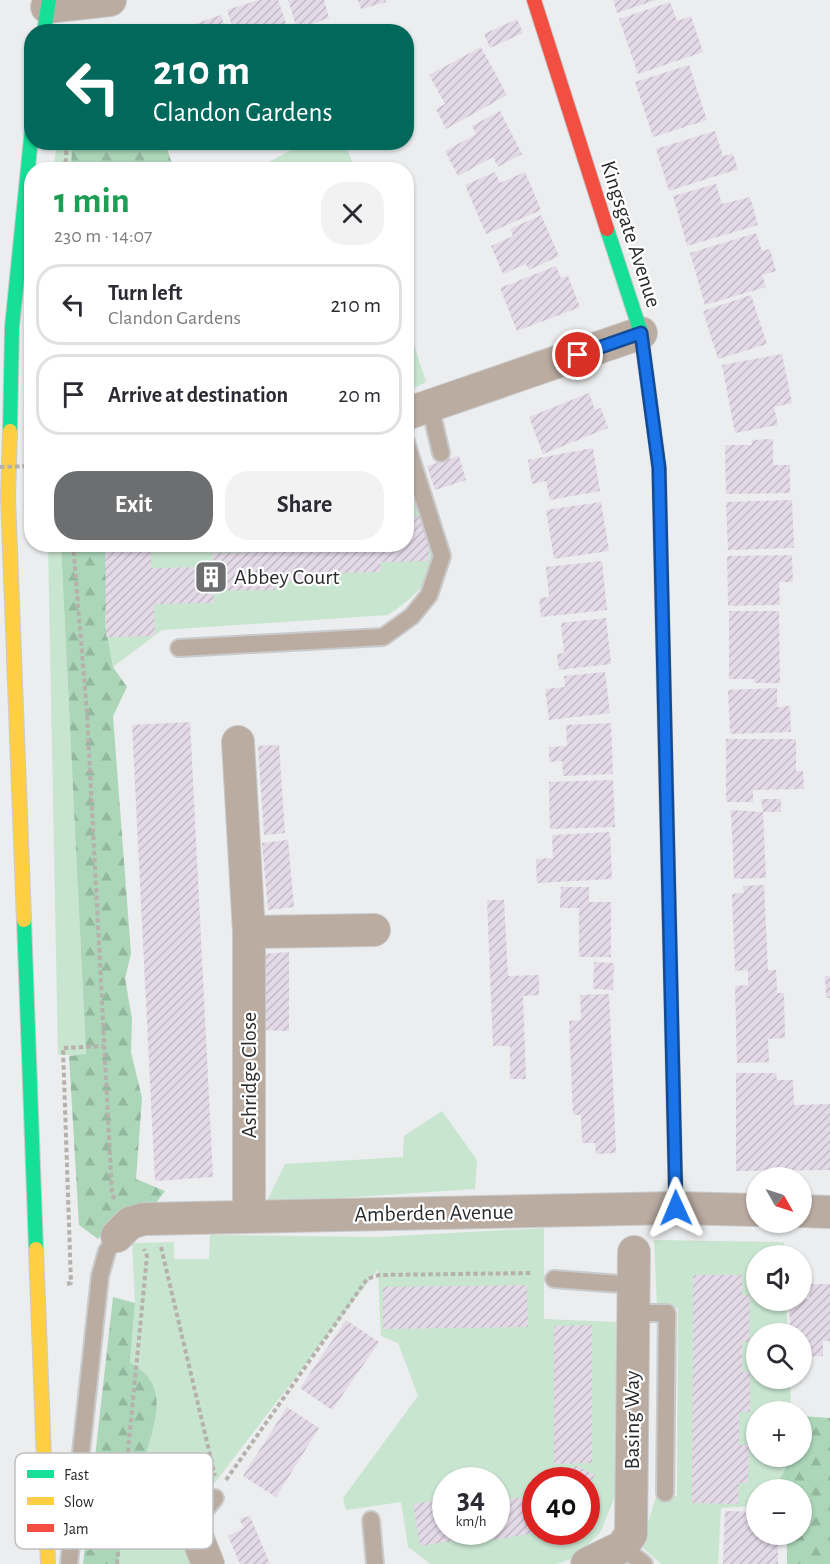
<!DOCTYPE html>
<meta charset="utf-8">
<style>
:root{--surface:#fff;--page:#f2f2f3;--text:#2b2b33;--muted:#7c7c81;--line:#e1e1e2;--accent:#6d6e6f}
body{margin:0;font-family:"Alegreya Sans",sans-serif;background:var(--page);color:var(--text);height:100vh;display:flex;flex-direction:column;font-size:22px;white-space:nowrap}
*{box-sizing:border-box;margin:0}
p{font-size:20px;color:var(--muted)}
.icon{flex:none;width:33px;height:33px;fill:none;stroke:currentColor;stroke-width:2;stroke-linecap:round;stroke-linejoin:round}
.map{position:relative;flex:1;overflow:hidden}
.panel{position:absolute;left:24px;top:162px;width:390px;height:390px;display:flex;flex-direction:column;background:var(--surface);border-radius:24px;box-shadow:0 2px 4px #0004}
.panel>*{flex:none}
.banner{position:absolute;left:24px;top:24px;width:390px;height:126px;border-radius:24px;box-shadow:0 2px 4px #0004;background:#00695c;color:#fff;overflow:hidden}
.needle{width:39px;rotate:129deg}
.buttons{position:absolute;left:746px;top:1167px;display:grid;gap:12px}
.buttons a{display:grid;place-items:center;width:66px;height:66px;border-radius:50%;background:var(--surface);box-shadow:0 2px 4px #0004;font-size:30px}
.speed{position:absolute;left:432px;top:1467px;display:flex;gap:12px;font-size:30px;font-weight:700;text-align:center}
.speed>*{display:grid;place-content:center;width:78px;height:78px;border-radius:50%;background:var(--surface);box-shadow:0 2px 4px #0004;line-height:1}
.speed small{font-size:15px;font-weight:400}
.speed .limit{border:9px solid #d22;background:#fff;color:#111}
.pin{position:absolute;display:grid;place-items:center;width:51px;height:51px;color:#fff;margin:-26px;border:3px solid #fff;border-radius:50%;box-shadow:0 2px 6px #0007}
.me{position:absolute;width:66px;margin:-33px;rotate:359deg;stroke-linejoin:round;filter:drop-shadow(0 0 4px #0008)}
.turn{display:flex;align-items:center;gap:21px;height:126px;padding:0 30px;font-size:27px}
.turn .icon{width:78px;height:78px;stroke-width:2.5}
.turn b{display:block;font-size:42px;line-height:51px}
.round{display:grid;place-items:center;flex:none;width:63px;height:63px;border-radius:24px;background:var(--page)}
.overview{display:flex;align-items:center;justify-content:space-between;height:102px;padding:0 30px}
h1{font-size:36px;font-weight:700;line-height:45px;color:#1e9e55}
.button{display:flex;gap:12px;margin-top:auto;padding:12px 30px}
.button a{flex:1;height:69px;border-radius:24px;background:var(--accent);color:#fff;font-size:24px;font-weight:700;line-height:69px;text-align:center}
.button a+a{background:var(--page);color:var(--text)}
ul{padding:0;list-style:none}
li{display:flex;align-items:center;gap:18px;height:81px;margin:0 12px 9px;padding:0 18px;border:3px solid var(--line);border-radius:24px}
li div{flex:1}
li b{display:block;font-size:22px}
li em{font-style:normal}
.map>svg:first-child{display:block}
.green{fill:#c8e5d0;fill-rule:evenodd}
.forest{fill:url(#forest-firs)}
.building{fill:url(#building-hatch)}
.lines{fill:none;stroke-linecap:round;stroke-linejoin:round}
.lane-casing{stroke:#c9cacb;stroke-width:20}
.street-casing{stroke:#c9cacb;stroke-width:34}
.fast-casing{stroke:#c9cacb;stroke-width:16}
.slow-casing{stroke:#c9cacb;stroke-width:16}
.jam-casing{stroke:#c9cacb;stroke-width:16}
.path{stroke:#b7b1ac;stroke-width:4;stroke-dasharray:4.5 3;stroke-linecap:butt}
.lane{stroke:#bbaca2;stroke-width:16}
.street{stroke:#bbaca2;stroke-width:32}
.fast{stroke:#16e098;stroke-width:14}
.slow{stroke:#ffcf43;stroke-width:14}
.jam{stroke:#f24e42;stroke-width:14}
.path-bridge{stroke:#b7b1ac;stroke-width:4;stroke-dasharray:4.5 3;stroke-linecap:butt}
.route-casing{stroke:#114b97;stroke-width:15}
.route{stroke:#1a73e8;stroke-width:10}
.labels{text-anchor:middle;dominant-baseline:central;stroke-width:4.5;stroke-linejoin:round;paint-order:stroke}
.street-label{font-size:22px;fill:#292a2b;stroke:#fff}
.poi-label{font-size:22px;fill:#292a2b;stroke:#fff;text-anchor:start}
.key{fill:#fff;stroke:#bfbfbf;stroke-width:1.5}
.key-label{font-size:16px;fill:#292a2b}
</style>
<div class="map">
<svg width="830" height="1564" viewBox="0 0 830 1564">
<defs>
<pattern id="forest-firs" width="22" height="20" patternUnits="userSpaceOnUse" patternTransform="scale(1.5)"><rect width="22" height="20" fill="#abd6b8"/><path d="M5 1l3.5 6h-7zM16 11l3.5 6h-7z" fill="#93b89e"/></pattern>
<pattern id="building-hatch" width="6" height="6" patternUnits="userSpaceOnUse" patternTransform="scale(1.5)"><rect width="6" height="6" fill="#e3d9e7"/><path d="M-1 1l2-2M0 6l6-6M5 7l2-2" fill="none" stroke="#c3bac6"/></pattern>
</defs>
<rect width="100%" height="100%" fill="#ecedee"/>
<!-- green -->
<path class="green" d="M306,142L345,143L355,169H256Z
M57,143H72L71,169L53,170Z
M406,319L426,382L407,392H406Z
M407,467C412,482 436,544 436,555C434,581 408,602 388,615L162,630L113,667L105,624L109,545L406,544Z
M48,545H61L86,1055H58Z
M442,1111L477,1160L475,1189L266,1203L285,1164L403,1157L404,1136Z
M544,1228V1319L617,1322L615,1496L601,1531L575,1558L556,1564H431L408,1547L401,1502L346,1510L343,1498L418,1396L398,1343L381,1336L378,1269L214,1484L200,1500L175,1490L157,1510L183,1532L193,1564H118L132,1455L130,1363L135,1303L132,1243L174,1242V1259H209L210,1235L378,1237ZM446,1480H496V1532H446ZM536,1480H586V1532H536Z
M654,1240L784,1242V1255L756,1256V1300L786,1301L788,1333L756,1334V1378L790,1379L791,1411L756,1412V1456L791,1457L775,1489L756,1490V1506L721,1508L718,1564H661L641,1546L656,1497L677,1496L678,1308L657,1307Z"/>
<!-- forest -->
<path class="forest" d="M72,143H165L174,169H71Z
M61,545H109L105,624L113,667L127,687L113,716L131,954L125,978L132,1019L131,1052L142,1098L136,1179L165,1191L153,1207L115,1218L98,1239L79,1225L69,1056L86,1054Z
M113,1297L135,1303L130,1363C171,1384 155,1421 145,1457L132,1456L118,1564H83Z
M801,1416L830,1418V1564H787V1535L801,1534V1490L775,1489L791,1457L801,1456Z"/>
<!-- building -->
<path class="building" d="M259,0H278L289,32H234L227,10Z
M288,0H324L329,18L297,29Z
M358,0H386V2L361,9Z
M613,0H656L617,13Z
M670,2L677,21L691,16L703,52L638,74L619,19Z
M221,15L227,32H181L180,29Z
M517,19L523,33L490,48L484,34Z
M481,47L507,95L446,129L436,109L445,104L429,75Z
M689,65L707,120L653,137L635,82Z
M500,111L522,154L498,167L493,157L458,176L445,151L476,134L472,126Z
M715,131L723,156L733,154L738,169L669,191L656,149Z
M495,172L500,183L525,172L541,210L486,234L465,185Z
M716,184L722,204L750,197L758,225L687,246L673,196Z
M541,215L559,256L529,270L526,264L503,274L491,246L513,236L510,229Z
M756,233L762,251L770,249L776,271L762,275L766,287L705,305L690,253Z
M556,266L561,278L568,276L580,307L517,331L500,288Z
M751,295L767,344L718,359L703,311Z
M782,354L792,403L774,407L778,425L735,433L722,365Z
M589,393L595,410L601,408L608,428L543,454L529,417Z
M773,439V465H790V493L726,494L725,445H752V440Z
M593,448L600,491L550,500L546,481L532,484L528,460Z
M459,456L466,480L435,490L427,466Z
M792,500L794,548L728,550L726,502Z
M601,502L609,551L554,559L546,510Z
M406,516H428L429,561L380,562L381,572L317,573V581L275,582V590L213,591L214,603L154,604L155,636L106,637L105,544H151V568L213,567L212,553L263,552V544H406Z
M792,555L793,582H779L780,605L728,606L727,556Z
M602,561L607,610L541,617L539,598L549,597L546,567Z
M729,611H779L780,683H754V679H729Z
M606,618L611,664L559,670L557,654L564,653L561,623Z
M605,672L610,713L549,720L545,689L565,687L564,676Z
M777,688V707L790,706L791,732L730,734L728,690Z
M190,722L213,1177L155,1181L132,725Z
M611,723L613,774L563,776L562,761L549,762V747L567,746L566,725Z
M726,739H796V771H803L804,789L753,790V802H726Z
M279,745L285,833L264,835L258,746Z
M613,780L615,827L550,829L549,782Z
M761,799H781V812H763Z
M731,810L763,812L766,878L734,879Z
M610,832L612,879L537,883L536,859L553,858L552,835Z
M288,840L294,907L268,910L262,843Z
M764,885L768,970H776L777,993H784L785,1038L768,1039L769,1062L737,1063L735,986L748,985V970L735,971L732,894L744,893L743,886Z
M561,887H589V902H611V957H579V908H560Z
M487,900H504L508,976L539,975V995L523,996L526,1079H510V1046H493Z
M289,952V1031L261,1030L263,954Z
M594,962L614,963L613,990L593,989Z
M825,976H830V998H826Z
M609,994L616,1153L596,1154L595,1143H582L581,1115H573L569,1021L581,1020L580,995Z
M736,1073H776L777,1080H793L794,1105L830,1104V1170L736,1171Z
M693,1275H742V1295H750L749,1342L742,1341V1372H750V1412H739V1445H749L748,1483H739L738,1504L692,1503Z
M809,1284H830V1341H823V1356L801,1357V1334H790L789,1300L809,1299Z
M527,1285L528,1327L383,1329V1287Z
M346,1320L379,1342L332,1410L300,1388Z
M592,1325V1463L554,1464V1326Z
M287,1407L319,1428L276,1497L243,1476Z
M575,1465L595,1475L586,1491V1480H567Z
M536,1495V1533L493,1540L492,1534L420,1546L413,1504L446,1499V1532H496V1501Z
M725,1511L756,1512V1534H778V1564H723Z
M250,1516L270,1564H240L228,1536L244,1528L239,1519Z"/>
<g class="lines">
<!-- lane casing -->
<g class="lane-casing">
<path id="lane" d="M430,406L441,453
M179,648L383,637L412,616L429,595L442,556L406,442
M554,1279L633,1285
M633,1313H667L665,1493
M371,1520L375,1564
M191,1527L215,1498
M622,1547L644,1564
M69,1564L100,1276L107,1251L117,1236"/>
</g>
<!-- street casing -->
<g class="street-casing">
<path id="street" d="M47,7L110,0
M406,414L641,333
M238,742L249,932V1217
M249,932L374,930
M801,1211L830,1212
M117,1236L130,1223L144,1219L676,1208L756,1210
M171,1502L196,1534L208,1564
M587,1564L622,1547L631,1534L634,1252"/>
</g>
<!-- fast casing -->
<g class="fast-casing">
<path id="fast" d="M44,32L49,0
M607,229L641,333L659,467L661,560
M10,431L12,327L32,128
M24,920L36,1249
M670,950L676,1208"/>
</g>
<!-- slow casing -->
<g class="slow-casing">
<path id="slow" d="M10,431L8,497L24,920
M661,560L670,950
M36,1249L48,1564"/>
</g>
<!-- jam casing -->
<g class="jam-casing">
<path id="jam" d="M534,0L607,229"/>
</g>
<!-- path -->
<path class="path" d="M65,170L67,142
M73,544L87,713L112,1195L115,1199
M161,1247L215,1476
M67,1284L71,1283L63,1048L104,1046
M226,1480L367,1279L379,1275L533,1273
M117,1564L147,1256L144,1249"/>
<!-- lane -->
<use href="#lane" class="lane"/>
<!-- street -->
<use href="#street" class="street"/>
<!-- fast -->
<use href="#fast" class="fast"/>
<!-- slow -->
<use href="#slow" class="slow"/>
<!-- jam -->
<use href="#jam" class="jam"/>
<!-- path-bridge -->
<path class="path-bridge" d="M0,467L32,466"/>
</g>
<g class="lines">
<!-- route casing -->
<g class="route-casing">
<path id="route" d="M578,355L641,333L659,468L676,1208"/>
</g>
<!-- route -->
<use href="#route" class="route"/>
</g>
<!-- icons -->
<defs>
<g id="building-square" transform="scale(1.725)"><rect x="-9" y="-9" width="18" height="18" rx="4" fill="#6d6e6f" stroke="#fff"/><path d="M-4-6H4V6H1V3H-1V6H-4ZM-2.5-4.3h1.7v1.8h-1.7ZM.8-4.3h1.7v1.8H.8ZM-2.5-1h1.7V.8h-1.7ZM.8-1h1.7V.8H.8Z" fill="#fff"/></g>
</defs>
<g fill-rule="evenodd">
<use href="#building-square" x="211" y="577"/>
</g>
<g class="labels">
<!-- street labels -->
<g class="street-label">
<text transform="translate(631 234) rotate(72)">Kingsgate Avenue</text>
<text transform="translate(249 1075) rotate(-90)">Ashridge Close</text>
<text transform="translate(434 1213) rotate(-1)">Amberden Avenue</text>
<text transform="translate(632 1420) rotate(-90)">Basing Way</text>
</g>
<!-- poi labels -->
<g class="poi-label">
<text x="234" y="577">Abbey Court</text>
</g>
</g>
<!-- legend -->
<rect x="15" y="1453" width="198" height="96" rx="9" class="key"/>
<rect x="27" y="1470" width="27" height="8" fill="#16e098"/>
<rect x="27" y="1497" width="27" height="8" fill="#ffcf43"/>
<rect x="27" y="1524" width="27" height="8" fill="#f24e42"/>
<g class="key-label">
<text x="64" y="1480">Fast</text>
<text x="64" y="1507">Slow</text>
<text x="64" y="1534">Jam</text>
</g>
</svg>
<div class="buttons">
<a><svg class="needle" viewBox="-14 -14 28 28"><path d="M0-13l5 13h-10z" fill="#e53935"/><path d="M0 13l5-13h-10z" fill="#7c7c81"/></svg></a>
<a><svg class="icon" aria-label="sound" viewBox="0 0 24 24"><path d="M4 9h4l5-4v14l-5-4H4zM17 9q2 3 0 6"/></svg></a>
<a><svg class="icon" aria-label="search" viewBox="0 0 24 24"><circle cx="10" cy="10" r="6"/><path d="M15 15l6 6"/></svg></a>
<a>+</a>
<a>−</a>
</div>
<div class="speed"><div>34<small>km/h</small></div><div class="limit">40</div></div>
<div class="pin" style="left:578px;top:355px;background:#d93025"><svg class="icon" aria-label="arrive" viewBox="0 0 24 24"><path d="M6 21V4h12l-3 4 3 4H6"/></svg></div>
<svg class="me" style="left:676px;top:1208px" viewBox="-20 -20 40 40"><path d="M0-17L14 15 0 8-14 15z" fill="#1a73e8" stroke="#fff" stroke-width="4"/></svg>
<div class="banner">
<div class="turn"><svg class="icon" aria-label="left" viewBox="0 0 24 24"><path d="M17 20v-9H6M10 6l-5 5 5 5"/></svg><div><b>210 m</b>Clandon Gardens</div></div>
</div>
<section class="panel">
<div class="overview"><div><h1>1 min</h1><p>230 m · 14:07</p></div><a class="round"><svg class="icon" aria-label="close" viewBox="0 0 24 24"><path d="M6 6l12 12M18 6L6 18"/></svg></a></div>
<ul>
<li><svg class="icon" aria-label="left" viewBox="0 0 24 24"><path d="M17 20v-9H6M10 6l-5 5 5 5"/></svg><div><b>Turn left</b><p>Clandon Gardens</p></div><em>210 m</em></li>
<li><svg class="icon" aria-label="arrive" viewBox="0 0 24 24"><path d="M6 21V4h12l-3 4 3 4H6"/></svg><div><b>Arrive at destination</b></div><em>20 m</em></li>
</ul>
<div class="button"><a>Exit</a><a>Share</a></div>
</section>
</div>
